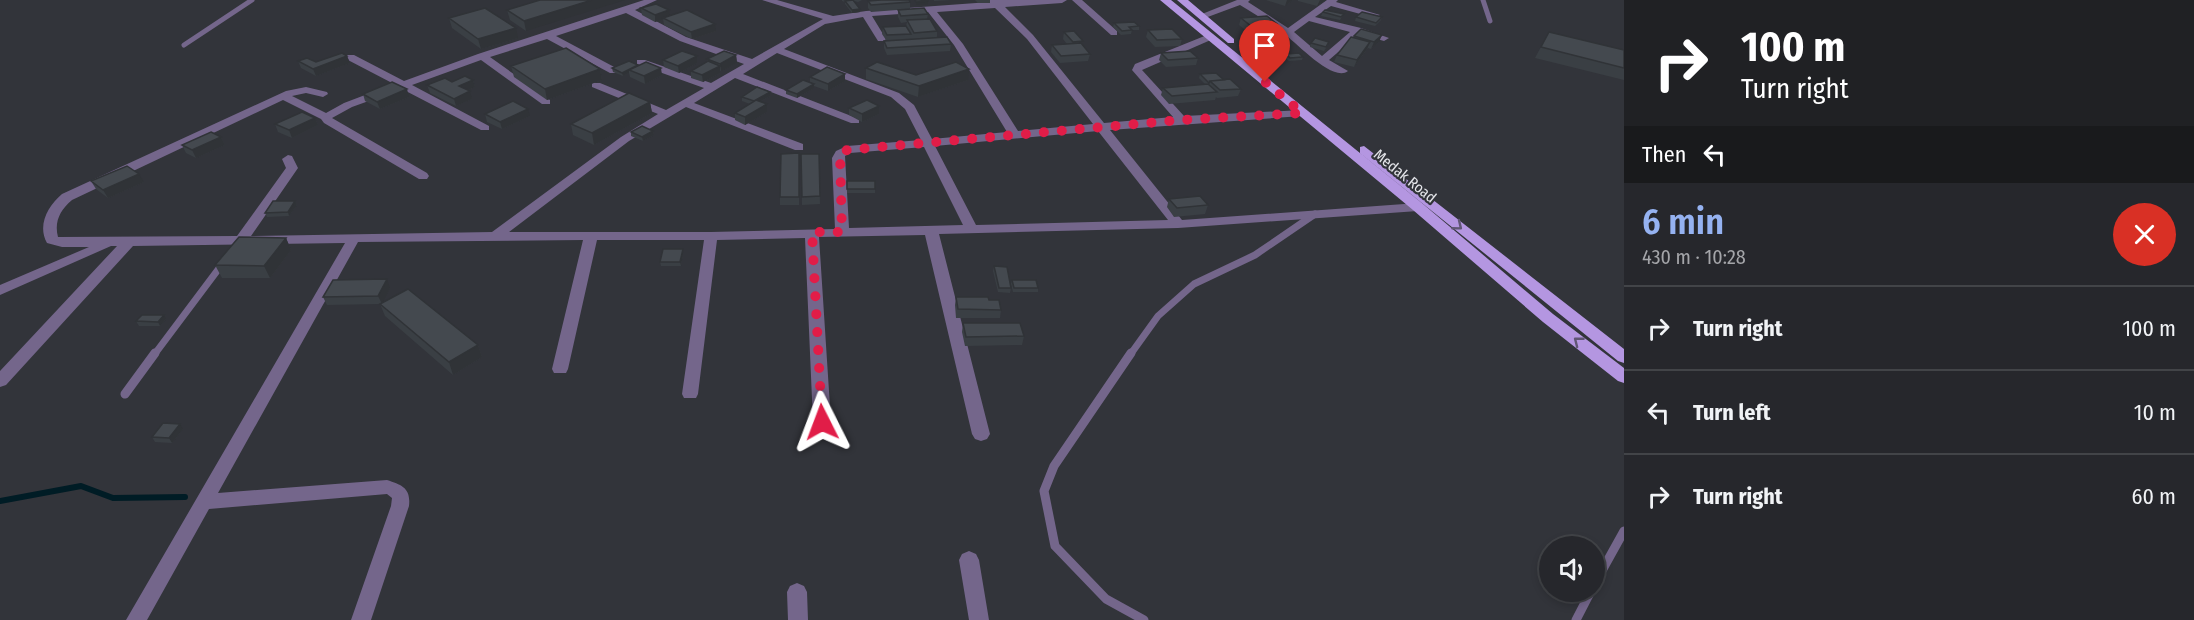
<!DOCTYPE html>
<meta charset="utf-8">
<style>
:root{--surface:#26272c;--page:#2e2f34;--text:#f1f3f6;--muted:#a4a5a9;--line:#424448;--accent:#95b2f1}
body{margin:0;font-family:"Fira Sans Condensed",sans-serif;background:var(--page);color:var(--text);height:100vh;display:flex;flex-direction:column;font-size:22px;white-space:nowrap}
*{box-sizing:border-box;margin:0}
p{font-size:20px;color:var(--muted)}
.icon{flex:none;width:33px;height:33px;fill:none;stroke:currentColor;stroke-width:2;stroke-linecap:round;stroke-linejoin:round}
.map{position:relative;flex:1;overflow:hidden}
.sheet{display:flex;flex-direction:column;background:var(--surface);width:570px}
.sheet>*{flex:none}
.guide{background:#202124;color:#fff;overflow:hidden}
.fabs{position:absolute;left:1539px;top:536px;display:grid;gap:12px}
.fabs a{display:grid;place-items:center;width:66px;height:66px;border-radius:50%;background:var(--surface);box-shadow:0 3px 9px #0003,0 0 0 2px var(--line);font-size:30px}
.pin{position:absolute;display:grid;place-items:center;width:51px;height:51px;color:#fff;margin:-62px -26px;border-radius:50% 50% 50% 0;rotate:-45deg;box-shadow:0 0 6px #0007}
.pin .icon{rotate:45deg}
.me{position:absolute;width:66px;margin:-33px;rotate:357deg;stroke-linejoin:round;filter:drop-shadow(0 0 4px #0008)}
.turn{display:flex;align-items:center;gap:21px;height:126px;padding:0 18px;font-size:27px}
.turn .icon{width:78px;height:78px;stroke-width:2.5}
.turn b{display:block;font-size:42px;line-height:51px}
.then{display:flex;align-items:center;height:57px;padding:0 18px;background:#0003;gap:12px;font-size:22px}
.round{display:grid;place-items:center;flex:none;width:63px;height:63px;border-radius:32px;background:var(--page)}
.overview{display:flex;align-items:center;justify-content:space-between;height:102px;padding:0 18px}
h1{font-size:36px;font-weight:600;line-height:45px;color:var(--accent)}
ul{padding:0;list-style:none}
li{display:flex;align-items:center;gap:18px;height:84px;padding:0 18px;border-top:2px solid var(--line)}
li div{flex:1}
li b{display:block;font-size:22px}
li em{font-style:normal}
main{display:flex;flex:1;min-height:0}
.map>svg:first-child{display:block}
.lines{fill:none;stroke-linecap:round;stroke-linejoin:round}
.stream{stroke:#001c25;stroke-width:6}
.service-far2{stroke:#74668b;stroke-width:5}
.service-far1{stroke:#74668b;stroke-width:7}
.service{stroke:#74668b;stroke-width:9}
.minor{fill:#74668b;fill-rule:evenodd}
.primary{fill:#b496e1;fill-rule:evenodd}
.wall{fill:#3a3f44}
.shaded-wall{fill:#303337}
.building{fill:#44494f;stroke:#303337;stroke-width:1.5}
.oneway{stroke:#605674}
.route{stroke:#e11d48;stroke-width:10;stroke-dasharray:0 18}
.labels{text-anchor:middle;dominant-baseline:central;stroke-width:4.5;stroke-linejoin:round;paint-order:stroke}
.street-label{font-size:15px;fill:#e5e6ea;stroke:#32343a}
</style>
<main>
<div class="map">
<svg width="1624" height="620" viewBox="0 0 1624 620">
<rect width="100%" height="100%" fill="#32343a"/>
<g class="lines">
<!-- stream -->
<path class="stream" d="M0,501L81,486L113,498L185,497"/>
<!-- service-far2 -->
<path class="service-far2" d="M1483,0L1490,21
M184,45L252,0"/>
<!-- service-far1 -->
<path class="service-far1" d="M154,355L223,263
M1130,355L1158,316L1194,284L1255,255L1315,214"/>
<!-- service -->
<path class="service" d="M1131,353L1054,466L1044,491L1055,546L1106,599L1144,620
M125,394L155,353
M1594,585L1624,531
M1576,620L1591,591"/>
<!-- minor -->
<path class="minor" d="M644,0H657L635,10L686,37L752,59L823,19L762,0H777L833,16L866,11L990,2L988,0H1067L1062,3L1005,7L1033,35L1104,123L1173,117L1132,70L1135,64L1207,35H1213V39L1142,70L1184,116L1302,110L1308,113L1302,116L1110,130L1182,220L1418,203L1425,207L1418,211L1178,228L939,234L990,434L987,439L981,441L975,439L972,434L925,235L819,237L831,422L828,427L822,428L816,427L813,422L805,238L717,240L698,394L696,398H684L682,394L704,240H597L568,369L566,373H554L552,369L583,240L358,242L218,493L387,480C402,485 411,488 409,506L371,620H351L391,506L392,498L387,494L209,509L147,620H126L345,243L133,246L6,385L0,387V371L117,246H111L0,295V285L89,247H62L47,243C37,225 48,206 62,194L286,91L306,87L327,92L328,94L323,97L306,93L292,96L326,113L344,103L394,84L346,59V55H354L404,81L478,54ZM995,8L1027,39L1093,124L1018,131L963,44L937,12ZM928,12L954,45L1007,132L932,139L914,105L899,93L784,49L825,24L863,17L878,41H884L886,39L872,16ZM626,13L680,41L744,64L711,83L645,60H637V64L704,88L666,110L600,83H592V87L658,114L621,137L492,232L251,236L298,168L292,156L288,155L282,159L286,168L237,236L58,237C54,222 60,210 72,200L283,100L321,119L324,123L419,179H427L429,176L427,173L332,118L352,107L402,89L481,130H489V126L412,85L481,60L542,104H550V100L490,57L547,39L610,73H618V69L556,36ZM777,53L891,97L905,109L921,140L847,146L836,151L832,158L835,229L711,232H509L629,141L686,107L795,150H803V144L694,103L735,78L851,123H859V119L743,74ZM1098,131L1168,220L976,225L935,146ZM924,147L963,225L849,228L845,156L850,153Z
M1072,0H1082L1117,31V35H1111Z
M1237,0H1250L1248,2L1288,28L1327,0H1338L1336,2L1380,15L1375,18L1331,6L1315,17L1361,28L1389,38L1384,41L1359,34L1329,60L1348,71C1333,83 1296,42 1283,33C1269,23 1255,14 1240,5L1205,18L1197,16ZM1309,21L1350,32L1322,56L1294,32Z
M969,551L976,554L979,560L989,620H969L959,560L962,554Z
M797,583L804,586L807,592L808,620H788L787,592L790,586Z"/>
<!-- primary -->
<path class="primary" d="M1160,0H1171L1423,204L1553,314L1624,368V383L1618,381L1543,322L1413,210Z
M1177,0H1188L1234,39V43H1228Z
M1364,146L1624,349V363L1618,361L1360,153V147Z"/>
</g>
<!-- wall -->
<path class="wall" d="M540,0L526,31L510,20L507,10Z
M842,0H862L858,2L854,1L860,12L852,13L845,4V2L842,1Z
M934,0H951L934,1Z
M975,0H990V3H978Z
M1266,0H1293L1285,6Z
M1298,0H1326L1317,6L1298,1Z
M868,1L910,2V9L871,12L868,8Z
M641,8L670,16L716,31L692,39L664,25L663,19L655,22L642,15Z
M898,10L928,14L927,19L937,31V38L951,44L950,51L887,55L884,48V41L886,40L882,34L883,27L906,26L907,22L901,23L898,17Z
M1323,12L1344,14L1340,20L1321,16Z
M1356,17H1382L1381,20L1375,26L1355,21Z
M449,18L518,38L481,49L452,28Z
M1241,18L1277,24L1275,31L1249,33L1239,25Z
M1114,23L1139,26V30H1132L1131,34L1121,35L1113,27Z
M1148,30L1182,39L1180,46L1155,47L1146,37Z
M1064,32L1082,45L1090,54L1088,61L1060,63L1051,52L1052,45L1067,44L1063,39Z
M1549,32L1624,50V80L1535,58Z
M1354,36L1379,42L1371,49L1368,48L1354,67L1334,62L1337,55Z
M1311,43L1328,45L1324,51L1310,47Z
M1161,53L1198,58L1196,65L1166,67L1159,60Z
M1286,54L1303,57L1302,60L1289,61L1285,58Z
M736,55L737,63L720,71V73L703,82L691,78V71L708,62L707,59Z
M347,56L350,63L316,76L301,68L298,61L316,62Z
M697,56V63L679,73L664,67L663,60Z
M629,61L662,75L645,84L630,77L629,73L623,76L613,72L612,68Z
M511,66L600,69L602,80L547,100L514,77Z
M866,68L916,75L968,80L918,97L866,79Z
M1200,74L1224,80L1241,89L1238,96L1217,98L1216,97L1215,100L1169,104L1161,95L1163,88L1205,84L1199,78Z
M810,77L845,81L828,91L814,86V88L797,98L786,94V90L810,82Z
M473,80L475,87L468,90L472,99L456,106L430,93L427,85Z
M363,94L409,97L380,109L365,101Z
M770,96L760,102L767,112L745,125L735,120V113L750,104L742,101V97Z
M650,102L652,113L594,145L573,135L571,124Z
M879,106V114L862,122L849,115V108Z
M485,114L530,116L502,129L487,122Z
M315,118L318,125L292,138L278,132L275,124Z
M653,131L654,135L643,141L631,136V132Z
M221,137L225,145L196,158L186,153L182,145Z
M799,153V205H780V197Z
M801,154H819L820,204L802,205Z
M91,181L144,182L108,198L96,189Z
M847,181L875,189V193H847Z
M1169,199L1208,205L1205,214L1174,217L1167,207Z
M295,201L297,205L289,216L267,217L265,213Z
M286,238L291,250L270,278H222L215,265Z
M683,249V254L681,266H661L660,262Z
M994,266L1011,288L1010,293L998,292L993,271Z
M1012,280L1038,288V292H1013L1011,284Z
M390,288L382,302L478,345L482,357L453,375L385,316L380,304L327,305L323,297Z
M956,297L989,300L1001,310L1000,318H956L955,305Z
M166,319L160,326H139L136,321Z
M963,323L1024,336L1022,345L965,346L962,332Z
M183,429L172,443L155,442L152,437Z"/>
<!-- shaded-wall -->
<path class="shaded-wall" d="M592,0H625L526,31L524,21Z
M1287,0H1293L1285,6Z
M1320,0H1326L1317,6Z
M928,1V4L916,5V2Z
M860,9V12L852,13V10Z
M669,10L670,17L655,22V15Z
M715,24L716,31L692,39L691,32Z
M516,28L518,38L481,49L478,39Z
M1382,35L1379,42L1371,49L1374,42Z
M1370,42L1367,49L1354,67L1357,60Z
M736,55L737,63L721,71L720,64Z
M347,56L350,63L316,76L313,69Z
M697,56V63L679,73L678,66Z
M638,65L629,70V73L623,76L622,73Z
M720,66V73L703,82L702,75Z
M661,68L662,75L645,84L644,76Z
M600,69L602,80L547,100L545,89Z
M969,69L968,80L918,97L919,86Z
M845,74V81L828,91V84Z
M473,80L475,87L461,93L459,86Z
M814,84V88L797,98V94Z
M407,89L409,97L380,109L377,102Z
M470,91L472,99L456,106L454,99Z
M770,92V96L754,105V101Z
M650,102L652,113L594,145L592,133Z
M767,104V112L745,125V117Z
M879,106V114L862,122V114Z
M528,109L530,116L502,129L500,122Z
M315,118L318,125L292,138L289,130Z
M653,131L654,135L643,141L642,137Z
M221,137L225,145L196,158L192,150Z
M139,174L144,182L108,198L103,190Z
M295,201L297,205L289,216L288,212Z
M286,238L291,250L270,278L264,266Z
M683,249V254L681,266L680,262Z
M387,279L390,288L382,304L378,296Z
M164,315L166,319L160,326L158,322Z
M478,345L482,357L453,375L449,362Z
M180,424L183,429L172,443L169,438Z"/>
<!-- building -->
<path class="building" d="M540,0H592L524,21L507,10Z
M853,0L860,9L852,10L845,1Z
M881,0H909L910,2L871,5L868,1Z
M915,0H928V1L916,2Z
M656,4L669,10L655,15L641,8Z
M485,8L516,28L478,39L449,18Z
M924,8L928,14L901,16L898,10Z
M687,10L715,24L691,32L663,18Z
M1325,10L1344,14L1341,17L1323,12Z
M1362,12L1382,17L1376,23L1356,17Z
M1267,16L1277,24L1251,26L1241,18Z
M930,19L937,31L914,33L907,20Z
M1134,22L1139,26L1129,27L1132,30L1122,31L1114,23Z
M906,26L911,34L887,35L883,27Z
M1172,29L1182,39L1157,40L1148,30Z
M1361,29L1382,35L1374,42L1354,36Z
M1074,31L1083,41L1073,42L1064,32Z
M1549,32L1624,50V68L1541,47Z
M947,37L951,44L887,48L884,41Z
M1351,37L1370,42L1357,60L1337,55Z
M1315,38L1329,42L1326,47L1311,43Z
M1081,43L1090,54L1061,56L1052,45Z
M566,48L600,69L545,89L511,66Z
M682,51L697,56L678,66L663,60Z
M724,51L736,55L720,64L707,59Z
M1190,51L1198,58L1168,60L1161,53Z
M342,53L347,56L313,69L298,61L307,58L316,62Z
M1299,53L1303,57L1290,58L1286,54Z
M629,61L638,65L622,73L612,68Z
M708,61L720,66L702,75L691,71Z
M646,62L661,68L644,76L629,70Z
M877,62L916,75L956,62L969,69L919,86L866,68Z
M827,67L845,74L828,84L810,77Z
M1216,73L1224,80L1210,81L1209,83L1200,74Z
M465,76L473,80L459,86L470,91L454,99L427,85L445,78L452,82Z
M1230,79L1241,89L1220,90L1210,81Z
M803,80L814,84L797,94L786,90Z
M392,82L407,89L377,102L363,94Z
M1208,84L1217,92L1172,96L1163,88Z
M757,87L770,92L754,101L742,97Z
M629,93L650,102L592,133L571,124Z
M756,100L767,104L745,117L735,113Z
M867,100L879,106L862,114L849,108Z
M513,101L528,109L500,122L485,114Z
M302,112L315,118L289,130L275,124Z
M642,126L653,131L642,137L631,132Z
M211,132L221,137L192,150L182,145Z
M799,153V197H780L781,154Z
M801,154H819L820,196L802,197Z
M127,166L139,174L103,190L91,181Z
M847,181H875V189H847Z
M1200,196L1208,205L1177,208L1169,199Z
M273,201H295L288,212L265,213Z
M239,237L286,238L264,266L215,265Z
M663,249H683L680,262H660Z
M994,266L1007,267L1011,288H999Z
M387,279L378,296L323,297L333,280Z
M1012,280H1036L1038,288H1014Z
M408,289L478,345L449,362L380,304Z
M956,297H988L989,300H999L1001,310L958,309Z
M142,315H164L158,322L136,321Z
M963,323H1020L1024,336L966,337Z
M163,423L180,424L169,438L152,437Z"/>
<!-- one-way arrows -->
<defs><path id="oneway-chevron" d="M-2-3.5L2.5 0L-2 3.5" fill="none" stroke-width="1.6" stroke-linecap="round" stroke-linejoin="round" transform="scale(1.5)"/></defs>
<g class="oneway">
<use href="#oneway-chevron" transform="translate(1458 226) rotate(39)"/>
<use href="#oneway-chevron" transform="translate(1578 341) rotate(-142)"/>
</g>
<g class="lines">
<!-- route -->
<path class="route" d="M822,422L812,232H842L840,154L847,150L1181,120L1302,113L1265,82"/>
</g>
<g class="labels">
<!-- street labels -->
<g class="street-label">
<text transform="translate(1405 176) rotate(39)">Medak Road</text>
</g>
</g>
</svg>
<div class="fabs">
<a><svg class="icon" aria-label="sound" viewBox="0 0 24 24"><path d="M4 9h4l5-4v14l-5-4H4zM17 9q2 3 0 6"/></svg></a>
</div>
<div class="pin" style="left:1265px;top:82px;background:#d93025"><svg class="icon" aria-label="arrive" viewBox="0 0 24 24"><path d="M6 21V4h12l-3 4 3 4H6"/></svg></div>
<svg class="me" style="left:822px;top:422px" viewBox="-20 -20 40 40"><path d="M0-17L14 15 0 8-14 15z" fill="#e11d48" stroke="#fff" stroke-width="4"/></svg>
</div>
<section class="sheet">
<div class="guide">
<div class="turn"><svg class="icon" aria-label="right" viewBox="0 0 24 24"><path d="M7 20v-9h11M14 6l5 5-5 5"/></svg><div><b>100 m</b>Turn right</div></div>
<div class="then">Then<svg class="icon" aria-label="left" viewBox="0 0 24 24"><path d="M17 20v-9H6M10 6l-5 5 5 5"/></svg></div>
</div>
<div class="overview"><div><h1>6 min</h1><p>430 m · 10:28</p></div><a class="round" style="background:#d93025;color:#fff"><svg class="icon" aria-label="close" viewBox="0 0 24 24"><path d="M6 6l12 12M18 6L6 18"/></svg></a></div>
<ul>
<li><svg class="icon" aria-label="right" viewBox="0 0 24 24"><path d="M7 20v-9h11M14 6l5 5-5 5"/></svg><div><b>Turn right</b></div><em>100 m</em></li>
<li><svg class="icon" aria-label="left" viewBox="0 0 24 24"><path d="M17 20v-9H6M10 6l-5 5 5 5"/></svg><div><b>Turn left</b></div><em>10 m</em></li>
<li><svg class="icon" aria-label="right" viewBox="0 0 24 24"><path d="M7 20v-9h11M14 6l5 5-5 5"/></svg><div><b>Turn right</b></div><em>60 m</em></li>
</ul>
</section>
</main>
